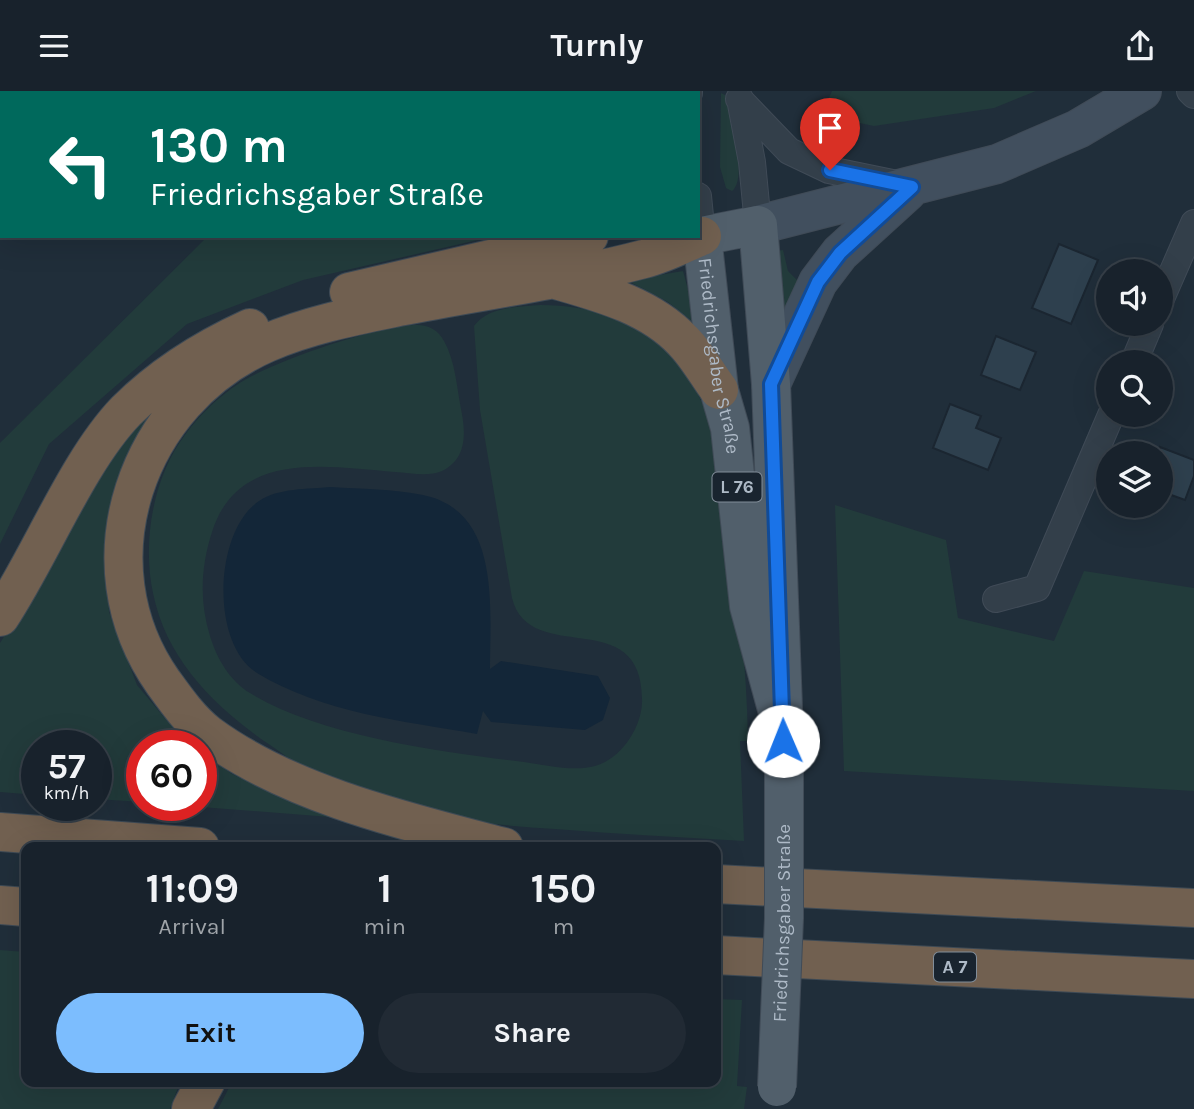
<!DOCTYPE html>
<meta charset="utf-8">
<style>
:root{--surface:#18222c;--page:#212a34;--text:#f1f3f6;--muted:#9fa4a9;--line:#363f48;--accent:#7cbdfe}
body{margin:0;font-family:Karla,sans-serif;background:var(--page);color:var(--text);height:100vh;display:flex;flex-direction:column;font-size:26px;white-space:nowrap}
*{box-sizing:border-box;margin:0}
p{font-size:23px;color:var(--muted)}
.icon{flex:none;width:38px;height:38px;fill:none;stroke:currentColor;stroke-width:2;stroke-linecap:round;stroke-linejoin:round}
.map{position:relative;flex:1;overflow:hidden}
.panel{position:absolute;left:21px;top:751px;width:700px;height:245px;display:flex;flex-direction:column;background:var(--surface);border-radius:14px;box-shadow:0 7px 28px #0002,0 0 0 2px var(--line)}
.panel>*{flex:none}
.top-card{position:absolute;left:0px;top:0px;width:700px;height:147px;box-shadow:0 7px 28px #0002,0 0 0 2px var(--line);background:#00695c;color:#fff;overflow:hidden}
.tools{position:absolute;left:1096px;top:168px;display:grid;gap:14px}
.tools a{display:grid;place-items:center;width:77px;height:77px;border-radius:50%;background:var(--surface);box-shadow:0 7px 28px #0002,0 0 0 2px var(--line);font-size:35px}
.speed{position:absolute;left:21px;top:639px;display:flex;gap:14px;font-size:35px;font-weight:700;text-align:center}
.speed>*{display:grid;place-content:center;width:91px;height:91px;border-radius:50%;background:var(--surface);box-shadow:0 7px 28px #0002,0 0 0 2px var(--line);line-height:1}
.speed small{font-size:18px;font-weight:400}
.speed .limit{border:10px solid #d22;background:#fff;color:#111}
.pin{position:absolute;display:grid;place-items:center;width:60px;height:60px;color:#fff;margin:-72px -30px;border-radius:50% 50% 50% 0;rotate:-45deg;box-shadow:0 0 7px #0007}
.pin .icon{rotate:45deg}
.me{position:absolute;width:77px;margin:-38px;rotate:359deg;stroke-linejoin:round;filter:drop-shadow(0 0 5px #0008)}
.turn{display:flex;align-items:center;gap:24px;height:147px;padding:0 35px;font-size:32px}
.turn .icon{width:91px;height:91px;stroke-width:2.5}
.turn b{display:block;font-size:49px;line-height:60px}
.eta{display:flex;justify-content:space-evenly;align-items:center;height:119px;text-align:center}
.eta b{font-size:42px;font-weight:700;line-height:49px}
.cta{display:flex;gap:14px;margin-top:auto;padding:14px 35px}
.cta a{flex:1;height:80px;border-radius:42px;background:var(--accent);color:#111;font-size:28px;font-weight:700;line-height:80px;text-align:center}
.cta a+a{background:var(--page);color:var(--text)}
header{display:flex;justify-content:space-between;align-items:center;height:91px;padding:0 35px;background:var(--surface);font-size:32px;font-weight:700}
.map>svg:first-child{display:block}
.green{fill:#223b3b}
.water{fill:#132638}
.building{fill:#2e404e;stroke:#1b2631;stroke-width:2}
.lines{fill:none;stroke-linecap:round;stroke-linejoin:round}
.lane-casing{stroke:#404b57;stroke-width:16}
.street-casing{stroke:#404b57;stroke-width:28}
.secondary-casing{stroke:#404b57;stroke-width:40}
.primary-casing{stroke:#404b57;stroke-width:40}
.highway-casing{stroke:#3e4a55;stroke-width:40}
.lane{stroke:#333f4a;stroke-width:14}
.street{stroke:#333f4a;stroke-width:26}
.secondary{stroke:#414f5e;stroke-width:38}
.primary{stroke:#515f6b;stroke-width:38}
.highway{stroke:#716050;stroke-width:38}
.primary-bridge-casing{stroke:#404b57;stroke-width:40;stroke-linecap:butt}
.primary-bridge{stroke:#515f6b;stroke-width:38}
.route-casing{stroke:#114b97;stroke-width:18}
.route{stroke:#1a73e8;stroke-width:12}
.labels{text-anchor:middle;dominant-baseline:central;stroke-width:7;stroke-linejoin:round;paint-order:stroke}
.shield{fill:#19242f;stroke:#818d99;stroke-width:2}
.shield-label{font-size:18px;font-weight:bold;fill:#aebac7}
.street-label{font-size:19px;fill:#aebac7;stroke:#19242f}
</style>
<header><svg class="icon" aria-label="menu" viewBox="0 0 24 24"><path d="M4 6h16M4 12h16M4 18h16"/></svg>Turnly<svg class="icon" aria-label="share" viewBox="0 0 24 24"><path d="M12 15V3M7 8l5-5 5 5M5 13v7h14v-7"/></svg></header>
<div class="map">
<svg width="1194" height="1018" viewBox="0 0 1194 1018">
<rect width="100%" height="100%" fill="#202e3a"/>
<!-- green -->
<path class="green" d="M261,0H501L503,2H262Z
M832,0H1036L994,17L874,35L821,24Z
M721,2L725,4C729,24 749,86 732,100L726,97L720,76Z
M208,145H495L303,189L187,233L49,353L0,453V352Z
M783,159L788,180L800,192L784,228L777,160Z
M683,180L694,221L692,230L668,211L632,192L637,188Z
M541,214C589,215 632,225 668,259C689,279 703,311 712,338C720,362 721,391 725,417C737,494 747,572 748,650H740L744,750C681,746 618,743 555,738C516,735 476,733 437,724C415,718 392,708 370,700C348,692 325,685 304,675C289,669 277,658 264,650C212,613 166,567 153,502C142,451 153,386 185,344C203,319 229,296 256,283C292,265 375,236 414,234C427,233 438,238 444,250C455,269 457,297 461,318C466,342 467,368 442,380C429,386 410,382 395,381C328,376 238,358 212,441C201,475 199,510 210,545C217,568 230,590 250,602C319,645 443,661 524,671C546,674 574,681 595,675C621,668 641,637 642,612C645,510 530,578 512,507L480,319L474,235C489,215 517,216 541,214Z
M166,305L135,354L107,428L109,521L137,594L179,644L194,654H142V711L96,708V654H37V704L0,701V552L51,472L93,393L127,343Z
M835,414L946,449L958,527L1054,550L1084,480L1194,497V700L844,680Z
M201,660L232,683L330,726L175,714H201Z
M0,859L26,861V990L180,991L170,1018H0Z
M716,908L742,909L737,995L747,996L744,1018H218L232,991L716,990Z"/>
<!-- water -->
<path class="water" d="M331,396C361,398 393,398 423,404C501,420 490,516 490,578L501,570L598,585L610,607L603,629L585,639L491,631L483,620L477,643C403,630 323,622 257,582C210,553 214,440 259,410C278,397 308,398 331,396Z"/>
<!-- building -->
<path class="building" d="M1059,153L1098,169L1071,233L1032,217Z
M996,245L1036,261L1020,299L981,284Z
M950,313L981,325L976,337L1001,347L988,379L933,357Z
M1160,356L1194,369V385L1185,409L1160,400Z"/>
<g class="lines">
<!-- lane casing -->
<g class="lane-casing">
<path id="lane" d="M520,0L522,2"/>
</g>
<!-- street casing -->
<g class="street-casing">
<path id="street" d="M689,0V2
M1190,0L1194,4
M739,8L789,60L829,79L902,94
M740,8L752,71L758,134
M698,105L702,145
M1160,210L1194,132
M1134,271L1150,233
M996,508L1037,497L1111,324"/>
</g>
<!-- secondary casing -->
<g class="secondary-casing">
<path id="secondary" d="M758,134L997,73L1078,38L1142,0
M771,293L818,191L840,162L907,101"/>
</g>
<!-- primary casing -->
<g class="primary-casing">
<g id="primary">
<path id="s1" d="M784,650V644L771,293L758,134L702,145L719,299L730,337L749,515L784,644"/>
</g>
</g>
<!-- highway casing -->
<g class="highway-casing">
<path id="highway" d="M556,189C601,202 650,215 683,250C697,264 707,283 719,299
M349,201L589,145
M0,526C41,464 77,371 126,320C162,284 204,258 250,237
M0,741L200,756
M504,756C408,731 289,703 208,643C190,629 176,609 163,591C79,472 136,309 267,252C308,234 355,225 399,216C480,200 564,189 644,168C664,163 683,153 702,145
M716,793L1194,817
M0,814L26,816
M716,864L1194,888
M191,1018L206,990"/>
</g>
<!-- lane -->
<use href="#lane" class="lane"/>
<!-- street -->
<use href="#street" class="street"/>
<!-- secondary -->
<use href="#secondary" class="secondary"/>
<!-- primary -->
<use href="#primary" class="primary"/>
<!-- highway -->
<use href="#highway" class="highway"/>
<!-- primary-bridge casing -->
<g class="primary-bridge-casing">
<g id="primary-bridge">
<path id="s2" d="M777,996L784,827V650"/>
</g>
</g>
<!-- primary-bridge -->
<use href="#primary-bridge" class="primary-bridge"/>
</g>
<g class="lines">
<!-- route casing -->
<g class="route-casing">
<path id="route" d="M783,650L771,293L818,191L840,162L912,96L830,79"/>
</g>
<!-- route -->
<use href="#route" class="route"/>
</g>
<g class="labels">
<!-- shield labels -->
<g class="shield">
<rect x="712.5" y="381.5" width="49" height="29" rx="5"/>
<rect x="934" y="861.5" width="42" height="29" rx="5"/>
</g>
<g class="shield-label">
<text x="737" y="396">L 76</text>
<text x="955" y="876">A 7</text>
</g>
<!-- street labels -->
<g class="street-label">
<text stroke="none"><textPath href="#s1" startOffset="695">Friedrichsgaber Straße</textPath></text>
<text stroke="none"><textPath href="#s2" startOffset="164">Friedrichsgaber Straße</textPath></text>
</g>
</g>
</svg>
<div class="tools">
<a><svg class="icon" aria-label="sound" viewBox="0 0 24 24"><path d="M4 9h4l5-4v14l-5-4H4zM17 9q2 3 0 6"/></svg></a>
<a><svg class="icon" aria-label="search" viewBox="0 0 24 24"><circle cx="10" cy="10" r="6"/><path d="M15 15l6 6"/></svg></a>
<a><svg class="icon" aria-label="layers" viewBox="0 0 24 24"><path d="M12 4l9 5-9 5-9-5zM3 14l9 5 9-5"/></svg></a>
</div>
<div class="speed"><div>57<small>km/h</small></div><div class="limit">60</div></div>
<div class="pin" style="left:830px;top:79px;background:#d93025"><svg class="icon" aria-label="arrive" viewBox="0 0 24 24"><path d="M6 21V4h12l-3 4 3 4H6"/></svg></div>
<svg class="me" style="left:783px;top:650px" viewBox="-20 -20 40 40"><circle r="19" fill="#fff"/><path d="M0-13L10 11 0 6-10 11z" fill="#1a73e8"/></svg>
<div class="top-card">
<div class="turn"><svg class="icon" aria-label="left" viewBox="0 0 24 24"><path d="M17 20v-9H6M10 6l-5 5 5 5"/></svg><div><b>130 m</b>Friedrichsgaber Straße</div></div>
</div>
<section class="panel">
<div class="eta">
<div><b>11:09</b><p>Arrival</p></div>
<div><b>1</b><p>min</p></div>
<div><b>150</b><p>m</p></div>
</div>
<div class="cta"><a>Exit</a><a>Share</a></div>
</section>
</div>
